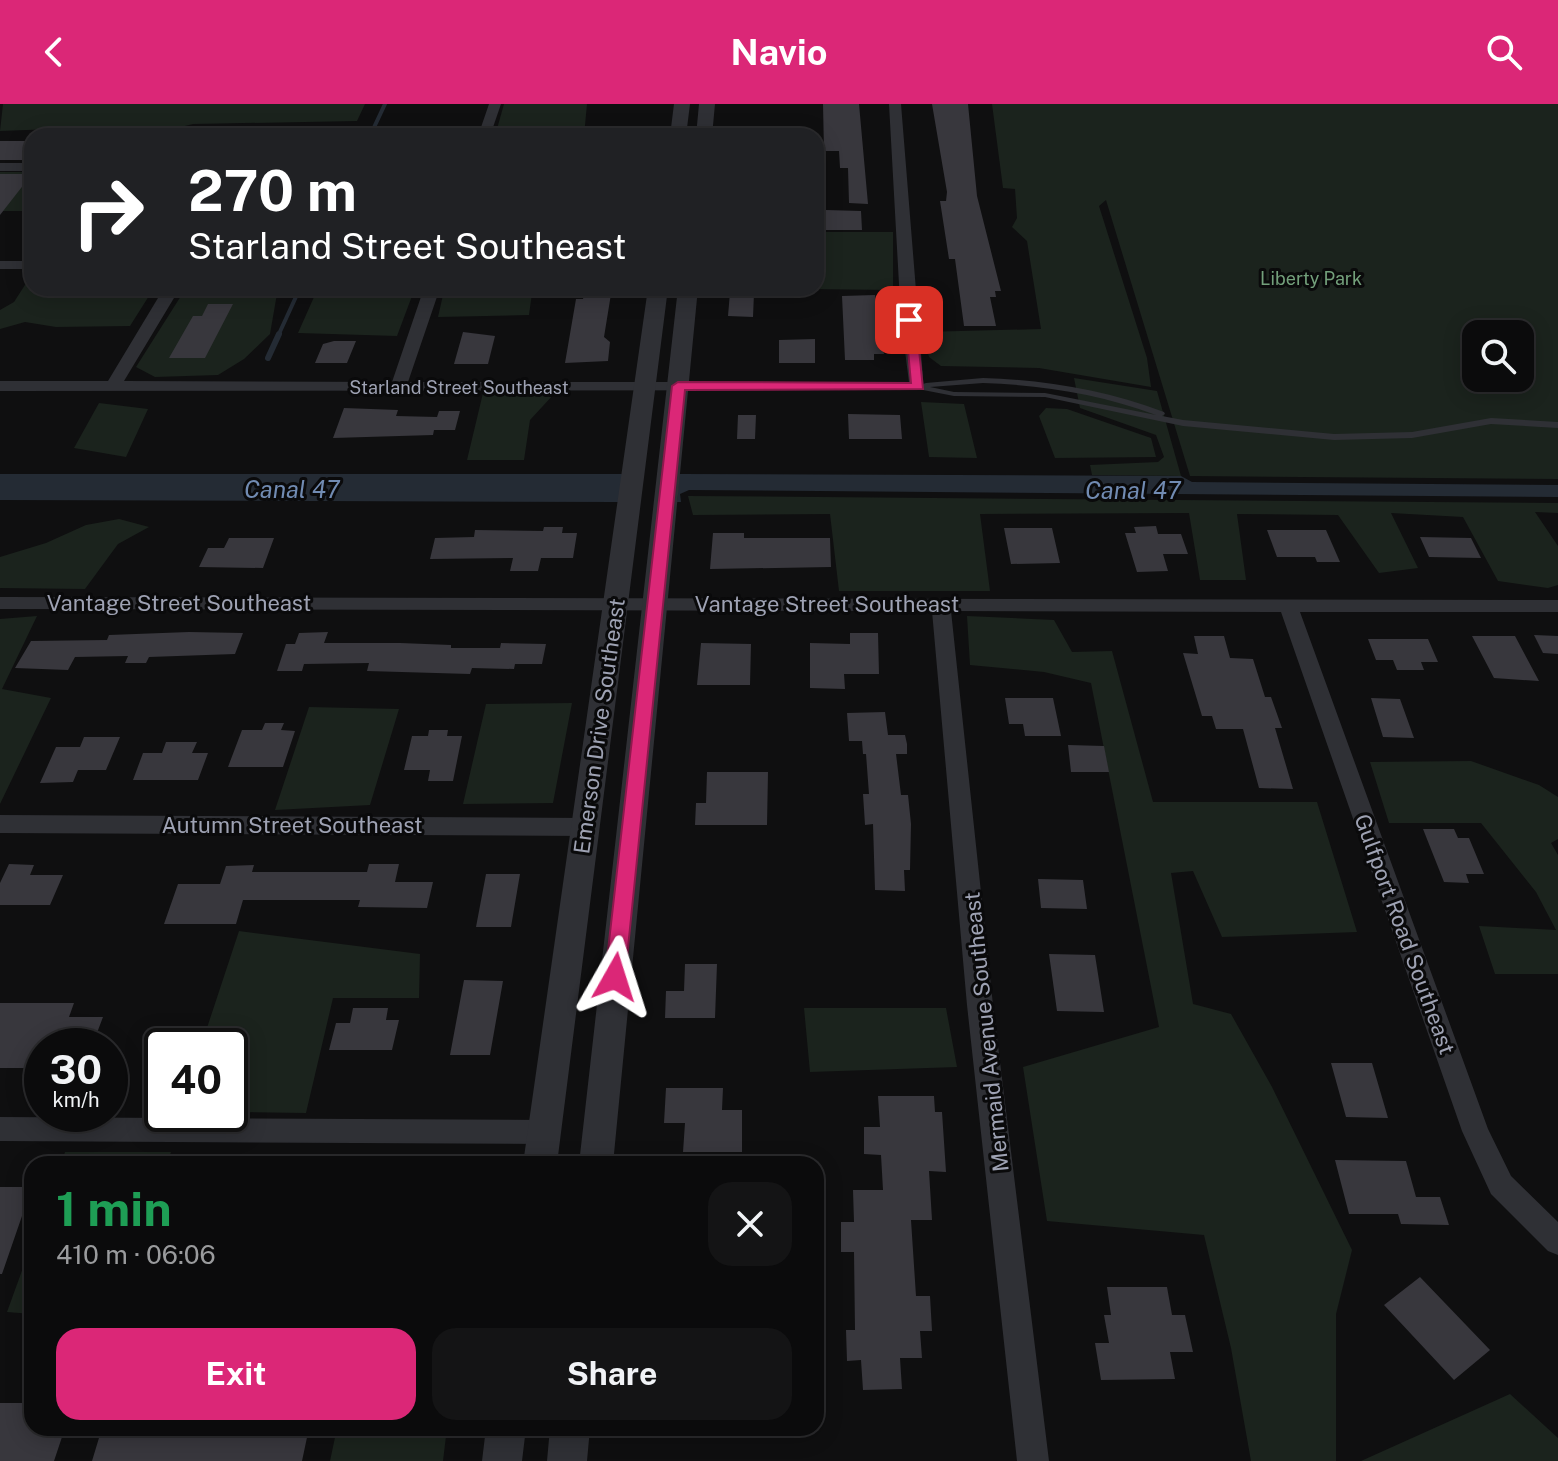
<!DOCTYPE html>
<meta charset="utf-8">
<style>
:root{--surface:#0b0b0c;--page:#141415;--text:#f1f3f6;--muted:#9a9b9d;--line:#2b2b2d;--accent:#db2777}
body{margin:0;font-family:"Public Sans",sans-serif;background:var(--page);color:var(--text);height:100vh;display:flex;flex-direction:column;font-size:30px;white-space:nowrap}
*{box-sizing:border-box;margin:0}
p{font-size:26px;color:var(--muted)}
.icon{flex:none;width:44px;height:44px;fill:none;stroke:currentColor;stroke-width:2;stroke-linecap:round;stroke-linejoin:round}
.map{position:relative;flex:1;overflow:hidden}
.panel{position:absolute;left:24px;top:1052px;width:800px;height:280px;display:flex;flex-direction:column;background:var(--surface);border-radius:24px;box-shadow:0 4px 20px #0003,0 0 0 2px var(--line)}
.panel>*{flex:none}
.top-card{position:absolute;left:24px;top:24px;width:800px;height:168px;border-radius:24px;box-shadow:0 4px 20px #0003,0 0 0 2px var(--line);background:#202124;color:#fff;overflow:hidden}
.tools{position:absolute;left:1462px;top:216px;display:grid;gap:16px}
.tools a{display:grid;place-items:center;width:72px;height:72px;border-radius:16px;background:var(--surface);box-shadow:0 4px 20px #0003,0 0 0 2px var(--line);font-size:40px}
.speed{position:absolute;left:24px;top:924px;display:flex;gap:16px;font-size:40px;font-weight:700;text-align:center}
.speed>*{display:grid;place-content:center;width:104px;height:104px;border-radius:50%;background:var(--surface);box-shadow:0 4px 20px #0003,0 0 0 2px var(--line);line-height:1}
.speed small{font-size:20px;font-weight:400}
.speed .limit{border:4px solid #111;border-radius:12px;background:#fff;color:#111}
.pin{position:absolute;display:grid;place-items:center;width:68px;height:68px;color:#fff;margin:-34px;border-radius:16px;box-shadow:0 4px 12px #0006}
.me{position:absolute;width:88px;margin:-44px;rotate:6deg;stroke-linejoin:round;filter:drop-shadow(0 0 6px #0008)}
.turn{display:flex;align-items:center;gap:28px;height:168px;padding:0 32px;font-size:36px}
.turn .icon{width:104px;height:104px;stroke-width:2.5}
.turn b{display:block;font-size:56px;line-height:68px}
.round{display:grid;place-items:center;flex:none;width:84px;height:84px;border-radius:24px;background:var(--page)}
.summary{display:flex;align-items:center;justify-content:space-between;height:136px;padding:0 32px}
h1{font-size:48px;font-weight:700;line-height:60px;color:#1e9e55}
.cta{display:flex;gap:16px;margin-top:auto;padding:16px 32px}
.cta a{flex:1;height:92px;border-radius:24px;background:var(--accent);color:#fff;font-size:32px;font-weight:700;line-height:92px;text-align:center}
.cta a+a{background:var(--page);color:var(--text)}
header{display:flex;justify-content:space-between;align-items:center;height:104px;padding:0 32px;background:var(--accent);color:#fff;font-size:36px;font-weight:700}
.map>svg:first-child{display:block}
.green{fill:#1b231d;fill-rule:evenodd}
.water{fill:#242b34}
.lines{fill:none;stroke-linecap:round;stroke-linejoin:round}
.stream-far1{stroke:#242b34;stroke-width:4}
.stream{stroke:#242b34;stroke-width:6}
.building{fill:#38373d}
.service{fill:#2f3035;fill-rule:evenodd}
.minor{fill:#2f3035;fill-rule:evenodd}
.tertiary{fill:#2f3035;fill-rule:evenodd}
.route{fill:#db2777;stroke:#8e194d;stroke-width:2}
.labels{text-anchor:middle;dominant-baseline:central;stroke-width:6;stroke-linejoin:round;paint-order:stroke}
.far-park-label{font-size:18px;fill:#73a07b;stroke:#0a0a0b}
.far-street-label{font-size:18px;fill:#9ea2b3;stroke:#0a0a0b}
.street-label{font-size:22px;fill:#9ea2b3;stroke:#0a0a0b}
.water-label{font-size:24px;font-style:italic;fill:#718bb2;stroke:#0a0a0b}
</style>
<header><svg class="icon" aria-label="back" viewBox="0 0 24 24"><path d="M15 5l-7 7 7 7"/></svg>Navio<svg class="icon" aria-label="search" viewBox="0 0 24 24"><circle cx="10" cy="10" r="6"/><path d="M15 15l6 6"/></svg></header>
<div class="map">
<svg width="1558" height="1357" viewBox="0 0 1558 1357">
<rect width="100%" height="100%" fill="#0f0f10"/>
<!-- green -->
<path class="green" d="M3,0H365L357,17L193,20L169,26L166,32H74L80,24L0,27Z
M504,0H587L584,32H495Z
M992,0H1558V375L1190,372L1106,96L1099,102L1147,254L1151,283L1039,264L941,262L929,253L922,228L1041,225L1027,137L1012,123L1017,114L1015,85L1003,84ZM1476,230H1520V274H1476Z
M0,68H32V107H0Z
M816,128H893V186L808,185L816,184Z
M32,170V184H154L130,222L56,223L25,218L0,225V206L14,198Z
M186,184H278L270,230L244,255L218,271L155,273L136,263Z
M318,184H415L397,232L298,229Z
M532,189L529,211L438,213L443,191Z
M1074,274L1157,287L1181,372L1092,371L1090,361L1158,358L1164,353L1156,331L1080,304Z
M483,289L554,290L530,316L524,356H467Z
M921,298L964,300L977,354L929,353Z
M99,299L148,305L126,353L74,344Z
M1046,304L1067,305L1151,334L1156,353L1055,354L1039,312Z
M688,392L1558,399V409L1535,408L1558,442V481L1548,484L1498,477L1463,413L1391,409L1418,464L1379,469L1338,411L1237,410L1246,476H1200L1189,409L980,410L990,487H839L830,410L693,411Z
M119,415L149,423L118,440L85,485L0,484V453L46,439L86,421Z
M37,512L2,585L51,594L0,700V515Z
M967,512L1054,516L1072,548L1112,547L1153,698H1317L1357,828L1222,833L1193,767L1171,769L1193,900L1231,910L1272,983L1352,1146L1336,1210V1357H1251L1231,1244L1204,1131L1047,1117L1023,963L1159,923L1091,579L1044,568L970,561Z
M572,599L553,699L463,700L486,600Z
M309,603L399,605L370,701L275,706Z
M1471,657L1539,681L1558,693V735L1551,739L1558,751V870H1495L1479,822L1556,826L1536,788L1481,719H1389L1370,658Z
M239,827L420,850L419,894H333L306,1009L230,1008V942H201Z
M804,904H946L957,963L810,968Z
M65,1048H171L167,1060H61Z
M32,1139V1210L7,1208Z
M1510,1290L1558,1334V1357H1361Z
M337,1324H447L443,1357H330Z"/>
<!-- water -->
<path class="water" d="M0,370H623L620,398L0,396Z
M679,370L1181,372L1192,378L1558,381V393L689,386L680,390L681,398H677Z"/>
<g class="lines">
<!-- stream-far1 -->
<path class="stream-far1" d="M370,32L385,0
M278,232L300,184"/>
<!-- stream -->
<path class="stream" d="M268,254L279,230"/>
</g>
<!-- building -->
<path class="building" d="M823,0H859L868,100L849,99L848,64H840L839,47H824Z
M932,0H968L977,92L1001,187H995L996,193H990L996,222H964L955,155H949L940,97H946L947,88Z
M0,37H32V56H0Z
M0,70H32L0,111Z
M826,106L861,107L862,126H826Z
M730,188L754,189L753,213L728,212Z
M584,190H611L604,233L610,238L608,257L565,259L576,195H583Z
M875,191L884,250H874V256H845L842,192Z
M208,200H233L205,254H169L193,212H202Z
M463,228L495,232L488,260H454Z
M815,235V259H779V236Z
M334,237H356L347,259H315L323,240Z
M344,304L398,306L396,312L437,313L439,307H460L455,326H434L433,331L333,334Z
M848,310L900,311L902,335H849Z
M738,311H756L755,335H737Z
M1156,422L1158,430H1181L1188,450H1163L1168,467L1137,468L1125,429H1136L1134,423Z
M544,423H563L562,429H577L573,454H541L538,467H510L513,454L430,455L435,434L474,433L475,426L543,427Z
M1004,424H1052L1060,459L1011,460Z
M1267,426H1326L1340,458H1317L1315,453H1277Z
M713,429H744V434H830L831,463L710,465Z
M1420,433L1471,434L1481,454L1429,453Z
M229,434H274L263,464L199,463L208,444H224Z
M189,528L243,529L235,550L149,553L146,559H125L128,552L75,553L68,566L15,564L31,537L107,536L109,531Z
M328,528L324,539H400L451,541V544H500L501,539L546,540L542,560H515L514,565L472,564L470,570L367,567L369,559L304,560L302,567H277L286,540H295L299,529Z
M850,529H878L879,570H844L845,585L810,584V539L850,540Z
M1534,531L1558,532V550L1543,549Z
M1194,532H1224L1230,554L1253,555L1265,593H1271L1282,624H1275L1293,685L1259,684L1243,625H1216L1212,612H1202L1183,549L1198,550Z
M1472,532H1515L1539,577L1494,574Z
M1368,535H1428L1438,558H1421L1424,566H1397L1393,556H1376Z
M701,539L751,540L750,581H697Z
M1005,594H1053L1061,632H1025L1023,620H1009Z
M1371,594L1400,595L1414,634L1383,633Z
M885,608L888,631H905L907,640V650H896L901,691H908L911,720L910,766H904L905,787L875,786L873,720L865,721L863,690H869L866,650H863L862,637H849L847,609Z
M265,619H284L281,626L295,627L283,663H228L242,626H262Z
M429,626H448L447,632H462L453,677H428L430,666H404L412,632H428Z
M84,633H120L106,666H78L73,678L40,679L56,643H80Z
M166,638H197L192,649H208L198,676H133L143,649H162Z
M1068,641L1104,642L1109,668H1071Z
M707,668H768L767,721H695L696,699H706Z
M1423,725H1454L1458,734H1469L1484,770H1466L1469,779L1444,778Z
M9,760L34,761L30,771H63L50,801H0V779Z
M369,760H399L395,778H433L427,804L358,803L360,796H243L236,820H164L178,780H220L226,762L254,761L252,768H367Z
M486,770H520L511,823H476Z
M1038,775L1083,776L1087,805L1041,804Z
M1049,850L1095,851L1104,908L1057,907Z
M685,860H717L715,914H665L666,887H684Z
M464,876L503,877L490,951H450Z
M0,899H74L69,913H103L92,942H42L39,964H0Z
M353,904H388L386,916H399L392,946H329L336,919H350Z
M1331,959H1372L1388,1014L1346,1013Z
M666,984H723L722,1006H742V1048H683L685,1019H664Z
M878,992H934L935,1008H942L946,1068L929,1067L932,1116H911L916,1192H930L932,1227H920L922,1254H900L902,1285L863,1286L861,1256L847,1257L846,1226H855L854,1148H841V1118H854L853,1086H883L881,1051L864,1050V1023H880Z
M1335,1056L1406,1057L1416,1093H1440L1449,1121L1401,1120L1398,1110H1349Z
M0,1083H32L2,1170H0Z
M1420,1173L1490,1246L1454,1276L1384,1201Z
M1107,1183H1167L1172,1211H1185L1193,1248H1170L1175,1275L1101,1276L1095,1239H1109L1104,1211H1111Z
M0,1299H32V1324H65L54,1357H0Z
M102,1324H309L302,1357H92Z"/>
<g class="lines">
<!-- service -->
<path class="service" d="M983,274C1045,276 1105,286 1164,308L1165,310L1162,312L1183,316L1334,330L1412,328L1491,314L1558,318V324L1491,320L1412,334L1334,336L1183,322L1045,293L954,292L918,285L914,283L926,279ZM983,279C1042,281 1100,290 1156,311L1045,289L954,288L930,283Z"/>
<!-- minor -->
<path class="minor" d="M489,0H501L490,32H478Z
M889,0H901L924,286L0,287V277H108L164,184H180L124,277L392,278L424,184H440L408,278H909L901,216Z
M0,59H32V67H0Z
M0,157H32V165H0Z
M0,493L1558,496V508H1300L1488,1025L1511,1072L1558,1118V1151L1548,1147L1491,1090L1462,1027L1281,508L951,507L993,901L1049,1357H1017L967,901L932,507L0,505Z
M0,711L584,714L592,717L595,723L592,729L584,732L0,729Z
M0,1013L545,1016L555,1019L558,1028L555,1037L545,1040L0,1037Z"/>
<!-- tertiary -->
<path class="tertiary" d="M674,0H690L686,32H670Z
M699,0H715L712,32H696Z
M648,184H668L557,1060H523Z
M678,184H698L613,1060H579Z
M486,1324H526L522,1357H482Z
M550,1324H590L587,1357H547Z"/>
</g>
<!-- route -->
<path class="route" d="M905,213L916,216L923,285L685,286L625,873L622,879H608L605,873L672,282L678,278L911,279Z"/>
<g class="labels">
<!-- far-park labels -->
<g class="far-park-label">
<text x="1311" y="174">Liberty Park</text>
</g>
<!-- far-street labels -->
<g class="far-street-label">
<text x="459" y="283">Starland Street Southeast</text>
</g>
<!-- street labels -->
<g class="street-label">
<text x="179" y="499">Vantage Street Southeast</text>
<text x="827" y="500">Vantage Street Southeast</text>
<text transform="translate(599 622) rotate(-82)">Emerson Drive Southeast</text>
<text x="292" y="721">Autumn Street Southeast</text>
<text transform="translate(1405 830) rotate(70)">Gulfport Road Southeast</text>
<text transform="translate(986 928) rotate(-96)">Mermaid Avenue Southeast</text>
</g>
<!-- water labels -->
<g class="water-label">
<text x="292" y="385">Canal 47</text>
<text x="1133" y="386">Canal 47</text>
</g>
</g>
</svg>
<div class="tools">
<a><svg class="icon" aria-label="search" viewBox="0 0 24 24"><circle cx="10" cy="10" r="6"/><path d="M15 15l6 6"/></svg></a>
</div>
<div class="speed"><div>30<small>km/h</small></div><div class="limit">40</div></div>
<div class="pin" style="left:909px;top:216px;background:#d93025"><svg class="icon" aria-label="arrive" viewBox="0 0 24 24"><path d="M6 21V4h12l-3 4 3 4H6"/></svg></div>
<svg class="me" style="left:615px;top:873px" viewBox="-20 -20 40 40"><path d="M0-17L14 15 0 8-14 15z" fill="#db2777" stroke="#fff" stroke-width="4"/></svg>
<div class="top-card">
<div class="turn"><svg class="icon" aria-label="right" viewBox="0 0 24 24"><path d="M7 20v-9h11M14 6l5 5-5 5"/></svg><div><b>270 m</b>Starland Street Southeast</div></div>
</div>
<section class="panel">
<div class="summary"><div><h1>1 min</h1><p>410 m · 06:06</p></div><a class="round"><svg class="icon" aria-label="close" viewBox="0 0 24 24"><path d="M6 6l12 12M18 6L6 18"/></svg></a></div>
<div class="cta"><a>Exit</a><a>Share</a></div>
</section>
</div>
